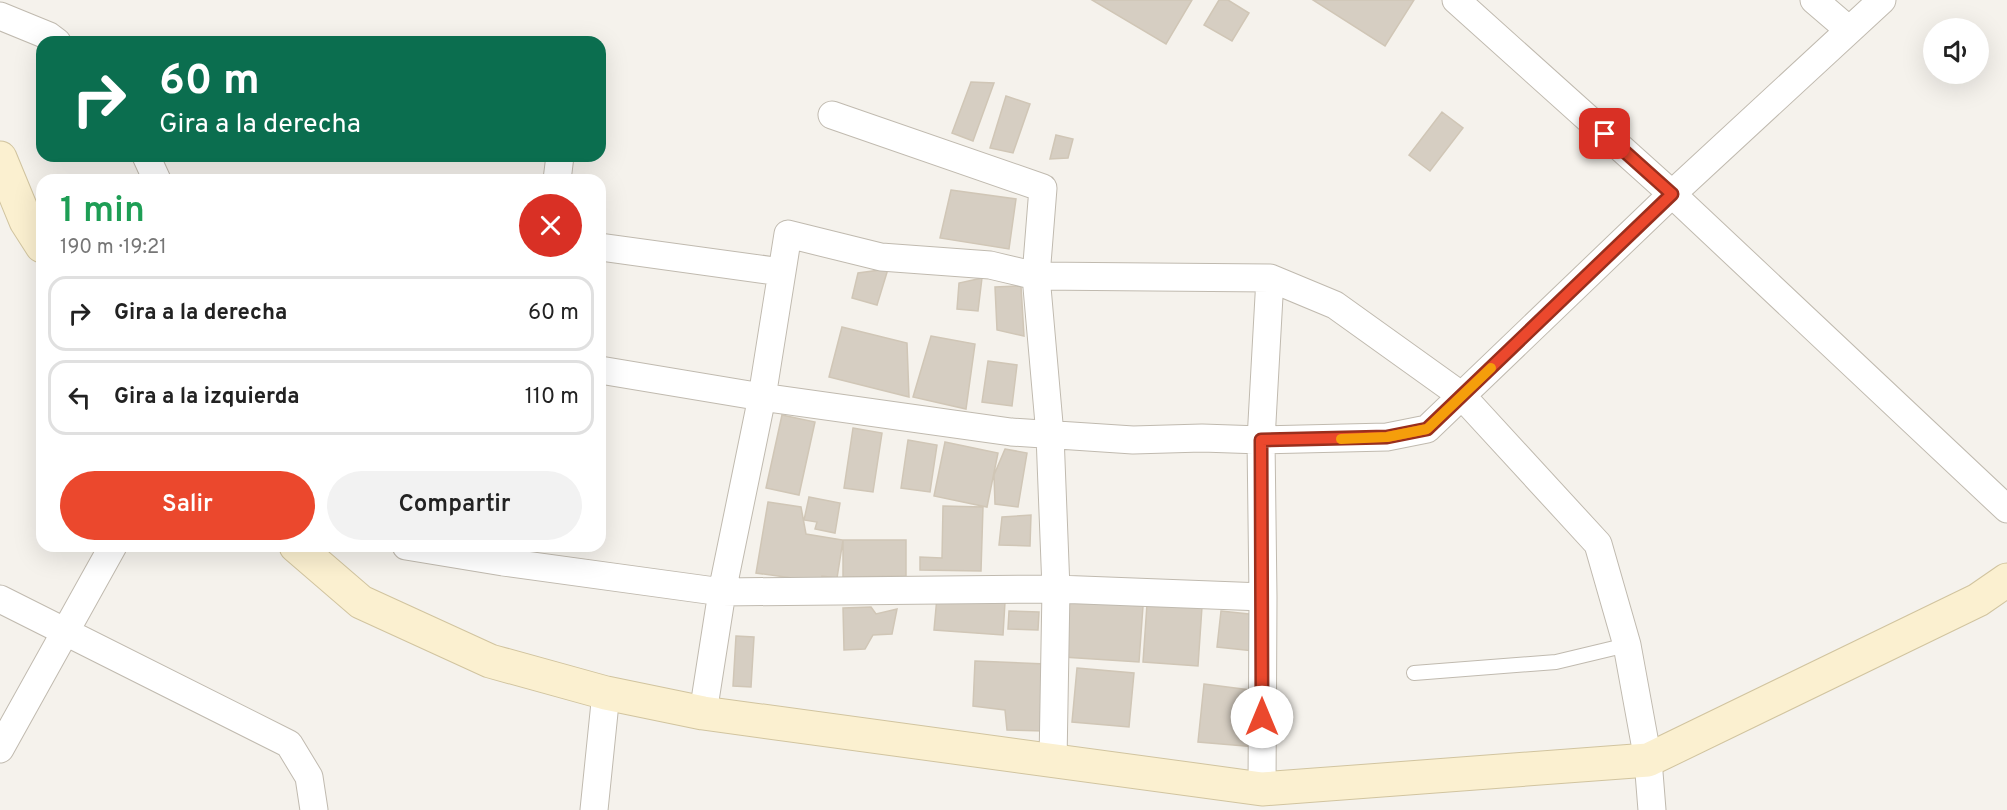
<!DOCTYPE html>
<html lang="es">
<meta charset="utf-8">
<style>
:root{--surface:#fff;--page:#f2f2f2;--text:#222;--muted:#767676;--line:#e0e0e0;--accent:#eb482d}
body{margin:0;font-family:Overpass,sans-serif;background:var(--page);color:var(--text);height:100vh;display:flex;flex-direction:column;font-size:22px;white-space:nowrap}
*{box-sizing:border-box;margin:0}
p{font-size:20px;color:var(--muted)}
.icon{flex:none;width:33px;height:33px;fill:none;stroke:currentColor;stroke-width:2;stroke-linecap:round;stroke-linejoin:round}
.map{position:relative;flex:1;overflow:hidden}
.panel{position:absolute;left:36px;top:174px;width:570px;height:378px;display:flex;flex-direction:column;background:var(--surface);border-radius:18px;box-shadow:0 6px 24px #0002}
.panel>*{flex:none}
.hud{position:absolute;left:36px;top:36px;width:570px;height:126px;border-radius:18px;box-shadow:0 6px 24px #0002;background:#0b6e4f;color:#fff;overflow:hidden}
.fabs{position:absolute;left:1923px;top:18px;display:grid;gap:12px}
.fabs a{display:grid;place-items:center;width:66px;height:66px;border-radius:50%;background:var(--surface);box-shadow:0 6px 24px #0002;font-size:30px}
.pin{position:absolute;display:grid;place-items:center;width:51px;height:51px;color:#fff;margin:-26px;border-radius:12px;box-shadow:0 3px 9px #0006}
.me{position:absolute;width:66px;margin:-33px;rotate:0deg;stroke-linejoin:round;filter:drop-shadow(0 0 4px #0008)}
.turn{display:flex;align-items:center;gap:21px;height:126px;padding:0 24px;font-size:27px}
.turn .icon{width:78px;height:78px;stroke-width:2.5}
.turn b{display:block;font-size:42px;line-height:51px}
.round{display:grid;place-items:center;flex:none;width:63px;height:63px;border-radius:32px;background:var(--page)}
.overview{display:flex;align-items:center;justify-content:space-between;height:102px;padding:0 24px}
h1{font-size:36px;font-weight:600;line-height:45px;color:#1e9e55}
.button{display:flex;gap:12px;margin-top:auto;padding:12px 24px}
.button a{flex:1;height:69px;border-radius:36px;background:var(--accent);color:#fff;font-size:24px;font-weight:600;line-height:69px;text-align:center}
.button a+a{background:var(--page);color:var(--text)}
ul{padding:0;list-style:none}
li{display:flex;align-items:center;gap:18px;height:75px;margin:0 12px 9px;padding:0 12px;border:3px solid var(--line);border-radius:18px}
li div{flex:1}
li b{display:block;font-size:22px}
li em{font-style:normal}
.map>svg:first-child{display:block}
.building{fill:#d6cec2;stroke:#d0c6b6;stroke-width:1.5}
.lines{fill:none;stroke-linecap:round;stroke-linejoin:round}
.lane-casing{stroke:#c0baaf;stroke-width:16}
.street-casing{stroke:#c0baaf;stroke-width:29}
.secondary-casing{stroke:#d1c49f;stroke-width:35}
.lane{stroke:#fff;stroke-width:14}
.street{stroke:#fff;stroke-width:27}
.secondary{stroke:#fbf0d0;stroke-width:33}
.route-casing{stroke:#992f1d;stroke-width:15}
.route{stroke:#eb482d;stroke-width:10}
.slow{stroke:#f59e0b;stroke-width:10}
</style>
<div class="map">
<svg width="2007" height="810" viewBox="0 0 2007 810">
<rect width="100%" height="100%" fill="#f5f2ec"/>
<!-- building -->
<path class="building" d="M1092,0H1192L1166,44Z
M1219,0H1228L1249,13L1232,41L1204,25Z
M1313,0H1414L1385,46Z
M971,82L994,83L973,141L952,133Z
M1006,96L1030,104L1013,153L990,148Z
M1442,112L1463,128L1430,171L1409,155Z
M1056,135L1073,139L1068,158L1050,159Z
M951,190L1016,199L1009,249L940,238Z
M888,269L877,305L852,298L858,273Z
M982,278L978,311L957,309L959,283Z
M1021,286L1024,336L997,330L995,287Z
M842,327L907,343L909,397L829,377Z
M931,336L975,344L966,409L913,397Z
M988,361L1017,365L1012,406L982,402Z
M782,415L815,422L799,495L766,488Z
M853,428L882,433L873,492L844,488Z
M908,440L937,445L930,492L901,488Z
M945,442L998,453L987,507L934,496Z
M1005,449L1027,453L1018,507L995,504L994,475Z
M809,497L840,503L835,533L815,529L817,522L804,520Z
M768,502L801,507L806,534L843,540L837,578L822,576L820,582L756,573Z
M943,506L983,507L981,571L920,570V557L942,558Z
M1031,515L1030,546L999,545L1002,517Z
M843,540H906V576L843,577Z
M937,597L1005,602L1003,635L934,630Z
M1068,601L1143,606L1139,662L1063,657Z
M1147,604L1202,607L1198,666L1143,662Z
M871,607L876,614L897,609L892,634L873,635L865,649L844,650L843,608Z
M1009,611L1039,612L1038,630L1008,629Z
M1221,611L1258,615L1254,651L1217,647Z
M736,636L754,637L751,687L733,686Z
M975,661L1046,664L1044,731L1007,730L1005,710L973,706Z
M1077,668L1134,673L1129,727L1072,722Z
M1204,684L1258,691L1256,747L1198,742Z"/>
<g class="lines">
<!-- lane casing -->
<g class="lane-casing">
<path id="lane" d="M1414,673L1556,662L1627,645"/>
</g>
<!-- street casing -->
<g class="street-casing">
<path id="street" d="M1456,0L1672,194L2007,509
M1814,0L1849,30
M0,16L49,36L57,42
M832,115L1043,188L1036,276L1050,435L1056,589L1053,761
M146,156L157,180
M557,180L560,156
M600,247L782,272
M600,370L762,397L1011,432L1133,440L1202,438L1261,440L1387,437L1427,429L1672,194L1882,0
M406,546L503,562L722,592L1056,589L1263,597
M0,599L289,744L309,777L314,810
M703,713L722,592L762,397L788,234L881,257L990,265L1036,276L1270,278L1335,305L1462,396L1598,544L1627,645L1648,760L1652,810
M0,749L113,546
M1262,789L1263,597L1261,440L1270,278
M594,810L606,693"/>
</g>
<!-- secondary casing -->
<g class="secondary-casing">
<path id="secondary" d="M0,158L26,221L42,246
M296,546L361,602L490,661L606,693L703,713L1262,789L1648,760L1978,600L2007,580"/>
</g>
<!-- lane -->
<use href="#lane" class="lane"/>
<!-- street -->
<use href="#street" class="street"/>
<!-- secondary -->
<use href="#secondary" class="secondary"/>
</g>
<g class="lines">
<!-- route casing -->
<g class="route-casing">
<path id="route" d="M1262,717L1261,440L1387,437L1427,429L1672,194L1605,134"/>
</g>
<!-- route -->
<use href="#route" class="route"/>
<!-- slow -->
<path class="slow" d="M1341,439L1387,437L1427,429L1491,368"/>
</g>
</svg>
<div class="fabs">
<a><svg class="icon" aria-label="sound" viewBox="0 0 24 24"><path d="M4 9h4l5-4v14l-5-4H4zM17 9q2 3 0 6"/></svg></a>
</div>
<div class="pin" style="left:1605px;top:134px;background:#d93025"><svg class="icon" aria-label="arrive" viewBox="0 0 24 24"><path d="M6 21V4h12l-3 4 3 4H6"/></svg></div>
<svg class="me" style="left:1262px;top:717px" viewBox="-20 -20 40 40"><circle r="19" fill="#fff"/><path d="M0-13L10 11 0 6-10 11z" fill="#eb482d"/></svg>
<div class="hud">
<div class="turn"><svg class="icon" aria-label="right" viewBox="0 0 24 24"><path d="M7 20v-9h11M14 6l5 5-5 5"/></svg><div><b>60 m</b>Gira a la derecha</div></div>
</div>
<section class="panel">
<div class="overview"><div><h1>1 min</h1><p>190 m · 19:21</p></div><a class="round" style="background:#d93025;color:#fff"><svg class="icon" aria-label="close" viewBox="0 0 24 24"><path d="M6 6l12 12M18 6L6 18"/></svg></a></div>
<ul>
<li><svg class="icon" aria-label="right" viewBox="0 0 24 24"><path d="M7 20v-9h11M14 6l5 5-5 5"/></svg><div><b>Gira a la derecha</b></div><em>60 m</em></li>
<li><svg class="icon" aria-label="left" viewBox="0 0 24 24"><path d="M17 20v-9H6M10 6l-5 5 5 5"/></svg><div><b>Gira a la izquierda</b></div><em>110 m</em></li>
</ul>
<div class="button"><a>Salir</a><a>Compartir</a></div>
</section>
</div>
